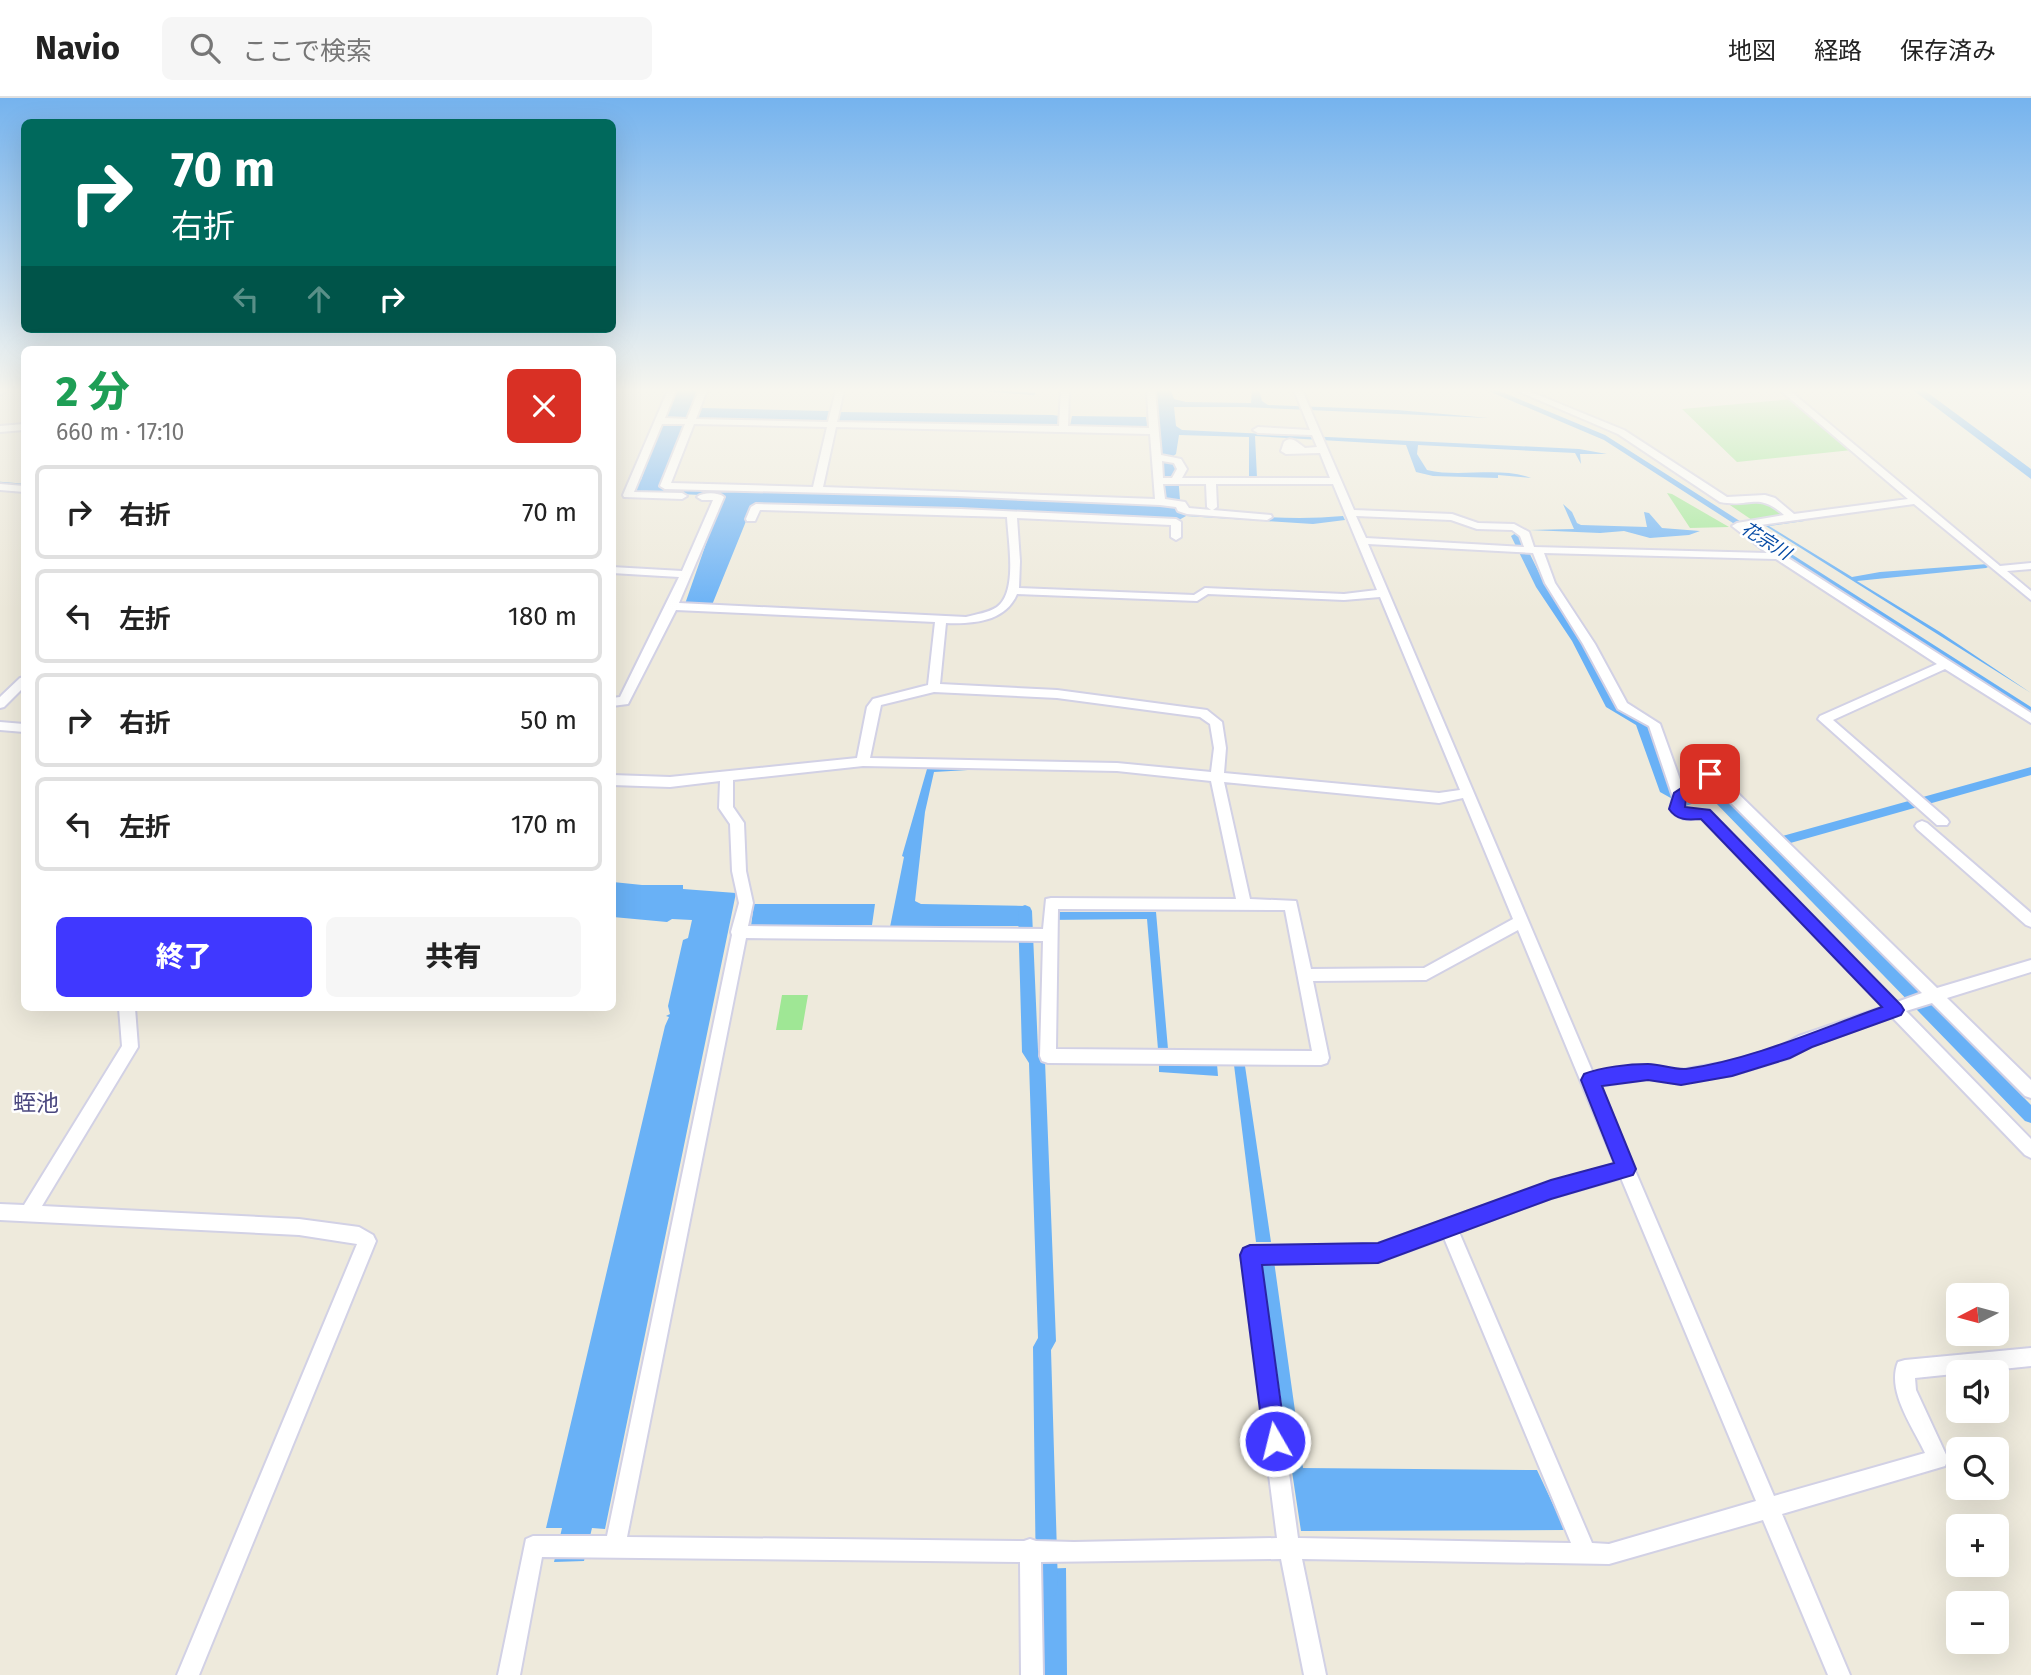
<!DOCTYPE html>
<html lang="ja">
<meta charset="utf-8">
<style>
:root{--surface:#fff;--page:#f6f6f6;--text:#222;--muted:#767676;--line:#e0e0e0;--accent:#4038ff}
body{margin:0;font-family:"Fira Sans","Noto Sans JP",sans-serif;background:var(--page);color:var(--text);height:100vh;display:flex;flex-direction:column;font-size:26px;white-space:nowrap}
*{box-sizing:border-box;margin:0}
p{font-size:23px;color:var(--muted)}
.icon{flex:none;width:38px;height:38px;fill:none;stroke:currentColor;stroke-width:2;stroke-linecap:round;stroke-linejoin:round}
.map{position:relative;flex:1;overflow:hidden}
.details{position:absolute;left:21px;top:248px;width:595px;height:665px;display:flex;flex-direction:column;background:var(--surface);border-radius:10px;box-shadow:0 7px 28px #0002}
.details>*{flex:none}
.hud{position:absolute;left:21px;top:21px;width:595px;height:214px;border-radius:10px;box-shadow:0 7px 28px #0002;background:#00695c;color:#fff;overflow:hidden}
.needle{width:46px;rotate:264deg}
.tools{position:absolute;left:1946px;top:1185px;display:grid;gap:14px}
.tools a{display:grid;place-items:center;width:63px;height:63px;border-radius:10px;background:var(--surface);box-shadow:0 7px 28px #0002;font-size:35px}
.pin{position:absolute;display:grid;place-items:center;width:60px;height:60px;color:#fff;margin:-30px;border-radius:14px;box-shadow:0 4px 10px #0006}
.me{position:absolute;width:77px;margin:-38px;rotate:352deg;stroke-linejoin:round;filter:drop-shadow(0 0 5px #0008)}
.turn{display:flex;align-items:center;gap:24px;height:147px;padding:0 35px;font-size:32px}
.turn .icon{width:91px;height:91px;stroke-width:2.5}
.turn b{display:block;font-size:49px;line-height:60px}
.lanes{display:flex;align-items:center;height:66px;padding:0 35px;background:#0003;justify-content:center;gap:35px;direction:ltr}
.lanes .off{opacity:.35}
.round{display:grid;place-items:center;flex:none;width:74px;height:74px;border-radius:10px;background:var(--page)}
.overview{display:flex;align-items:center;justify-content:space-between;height:119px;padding:0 35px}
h1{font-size:42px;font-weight:800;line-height:52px;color:#1e9e55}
.primary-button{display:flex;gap:14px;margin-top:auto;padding:14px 35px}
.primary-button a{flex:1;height:80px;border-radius:10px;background:var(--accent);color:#fff;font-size:28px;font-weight:800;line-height:80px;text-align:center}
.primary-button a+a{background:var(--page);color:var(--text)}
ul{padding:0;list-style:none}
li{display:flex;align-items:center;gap:21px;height:94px;margin:0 14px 10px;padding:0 21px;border:4px solid var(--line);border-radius:10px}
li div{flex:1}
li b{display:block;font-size:26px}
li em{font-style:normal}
header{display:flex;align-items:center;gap:42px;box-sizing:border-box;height:98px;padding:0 35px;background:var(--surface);border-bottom:2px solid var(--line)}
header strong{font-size:33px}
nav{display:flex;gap:38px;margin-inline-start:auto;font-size:24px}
.search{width:490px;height:63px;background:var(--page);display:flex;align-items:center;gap:18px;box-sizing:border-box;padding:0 24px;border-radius:10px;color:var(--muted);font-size:26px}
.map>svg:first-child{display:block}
.green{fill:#9fe795}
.water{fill:#69b1f6}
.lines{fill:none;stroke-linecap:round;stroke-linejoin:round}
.stream{stroke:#69b1f6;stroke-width:2.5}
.canal{fill:#69b1f6;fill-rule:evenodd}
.minor-casing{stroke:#d2d1e5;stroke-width:4}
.minor{fill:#fff;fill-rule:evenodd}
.route{fill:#4038ff;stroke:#2a24a6;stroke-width:2}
.labels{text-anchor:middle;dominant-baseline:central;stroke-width:5;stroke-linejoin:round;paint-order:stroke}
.far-water-label{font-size:18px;font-style:italic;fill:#054aa4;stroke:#fff}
.quarter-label{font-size:23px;fill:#4b487f;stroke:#fff}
</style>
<header>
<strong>Navio</strong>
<div class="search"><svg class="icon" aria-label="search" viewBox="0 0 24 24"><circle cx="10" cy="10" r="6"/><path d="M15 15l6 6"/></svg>ここで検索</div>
<nav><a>地図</a><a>経路</a><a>保存済み</a></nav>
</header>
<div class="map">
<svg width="2031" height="1577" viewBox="0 0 2031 1577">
<rect width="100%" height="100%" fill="#eeeadc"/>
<!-- green -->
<path class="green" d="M1793,301L1852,352L1737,364L1682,311Z
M1667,395L1672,396L1729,429L1690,430Z
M1766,400L1787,418L1752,422L1724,403Z
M782,897H808L802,932H776Z"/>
<!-- water -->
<path class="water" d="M678,292H700L689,320L682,321L681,326H685L662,390L936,396L1174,407L1180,412C1235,417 1288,423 1343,418L1345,422L1313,426L1186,418L1179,422L753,406L712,507L685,506L717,414L725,398L632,394L637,382H641L661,326L669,321L665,319Z
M1156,292H1171L1174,301L1186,304L1251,305L1252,292H1259L1262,303L1268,307L1397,312L1489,320L1243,309H1174L1176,328L1182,332L1579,351L1607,356H1580L1581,366L1575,355L1418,347L1417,356L1427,372C1460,380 1499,368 1531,380L1498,377V380L1433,378L1416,374L1406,347L1255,338L1257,380L1231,381L1249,378V339L1179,337L1176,356L1172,359L1177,364L1180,402H1165L1163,386L1169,383L1162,381V347L1158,344Z
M1486,292H1497L1605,337L2031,609V617L1604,342Z
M1913,292H1924L2031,371V381Z
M701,310L829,313L831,314L826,324L697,322Z
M839,314L1053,317L1059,318L1058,329L840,324L837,322Z
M1072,318L1146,319L1148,330L1070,328Z
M1563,406L1572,414L1577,425L1581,427L1647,429L1644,414L1649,415L1662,430L1700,433L1689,437L1650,440L1624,433L1600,435L1530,432L1574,431Z
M1803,421L1804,423L1769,428L1852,479L1880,474L1988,466L1990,468L1986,470L1857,483L1940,534L2031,595L1764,427Z
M927,671L968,672L934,674L925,714L915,803L921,806L1025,808V828H900L899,832L890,829L904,759L902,758Z
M613,784L642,787H683V791L736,795L605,1431L592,1430L584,1463L554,1464L562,1430H546L665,928L669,919L666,918L670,916L668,908L683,842L688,840L692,822L672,821L667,824L613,819Z
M754,806H875L872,827L751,828Z
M1045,814H1156L1168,951H1158L1147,821L1045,822Z
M1159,963L1217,966L1218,978L1159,974Z
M1234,967L1245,968L1271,1144H1256Z
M1260,1162L1274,1163L1303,1370L1537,1372L1565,1432L1301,1433Z
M1066,1470L1067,1577H1040V1471Z"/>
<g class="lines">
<!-- stream -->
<path class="stream" d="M983,292L1034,296
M0,385L24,387"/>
<!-- canal -->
<path class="canal" d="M1516,435L1521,438L1546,489L1584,543L1615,603L1645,622L1670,688L1687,698L1714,690L1719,692L1768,742L2031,669V677L1776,749L2031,1007V1025L2025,1023L1711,700L1685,708L1660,694L1636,627L1606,609L1572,543L1536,489L1511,438Z
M1025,807L1030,809L1032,813L1038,952L1045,963L1056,1243L1051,1252L1058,1489L1055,1497L1047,1500L1039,1497L1036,1489L1033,1249L1038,1240L1029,965L1022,954L1018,813L1020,809Z"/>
<!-- minor casing -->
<g class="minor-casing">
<path id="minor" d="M0,292H8L0,297Z
M668,292H676L665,320L687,321L699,292H707L696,321L828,324L836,292H844L837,324L1059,328L1061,292H1069L1068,328L1149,330L1147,292H1155L1161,357L1181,361L1187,371L1182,380H1330L1320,355L1286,356L1281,353L1284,344C1291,337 1298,345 1305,350L1317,349L1312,337L1258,335L1253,332L1258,329L1310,332L1294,292H1302L1354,412L1452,416L1478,425L1514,426L1529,434L1534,449L1767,455L1732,428L1737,425L1784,417C1757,393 1751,410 1720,404L1618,336L1515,292H1526L1624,332L1727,399L1765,397L1775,400L1794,416L1908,401L1780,292H1789L2000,468L2031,465V471L2007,473L2031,493V502L1914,406L1746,429L1782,456L2031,615V625L1945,571L1833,622L1947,721L1949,724L1947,727H1937L1818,621L1820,618L1937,566L1776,461L1544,455L1555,485L1595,546L1627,605L1660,626L1683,690L1705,673H1715L1937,890L2031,862V874L1947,900L2031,982V1000L2025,998L1932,905L1906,913L2031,1041V1060L2025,1057L1892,919L1811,948L1789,960L1732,977L1681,986L1648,981L1599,988L1774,1398L1925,1355C1913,1329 1886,1293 1898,1264L1905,1262L2031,1250V1268L1915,1280L1916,1292L1948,1361L1945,1368L1782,1416L1850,1577H1828L1763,1422L1609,1466L1302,1461L1326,1577H1304L1281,1461L1041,1464L1043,1577H1021L1020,1464L542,1459L520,1577H498L526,1441L533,1438H607L732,837L731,834L739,805L732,773L730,726L719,710L720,683L670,689L612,687V677L670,679L857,660L867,609L873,601L928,587L935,524L676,512L628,606L612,608V600L620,599L679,479L612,475V469L682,473L713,402H702L697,399C703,394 718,394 724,399L679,505L966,519C977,516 988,515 997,509C1018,494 1008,442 1007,419L760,412L755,423H747L746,421L751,409L756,406L961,411L1176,421L1181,424V439L1176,442L1171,439V427L1017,420L1020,463L1019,490L1194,497L1205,490L1344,496L1377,492L1333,386H1216L1217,409L1213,412L1271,417L1272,419L1267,422L1187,416L1178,413L1176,409L1160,407L956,398L665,391L660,388L685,326H662L634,394L682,395L687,398L682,401L624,399L623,397ZM694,326L827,329L813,389L671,385ZM836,329L1150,336L1155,401L823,389ZM1162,363L1174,365L1177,371L1172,380H1163ZM1163,386H1206L1207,409L1211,412L1189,410L1185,404L1165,401ZM1356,418L1451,422L1477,431L1512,432L1520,438L1524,449L1366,440ZM1368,446L1533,455L1545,485L1583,546L1618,611L1649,628L1673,699L1670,711C1679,723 1688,722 1701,720L1883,909L1799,938L1779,949L1732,963L1681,972L1648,967L1593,975ZM1017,496L1197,503L1208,496L1344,502L1380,499L1460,692L1439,695L1224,675L1226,650L1222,624L1207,612L1057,592L940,586L946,525C973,526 1005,524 1017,496ZM934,594L1057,600L1200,619L1210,626L1214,650L1211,674L1117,665L870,660L881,607ZM863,668L1117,673L1211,683L1236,801L1051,800L1046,801L1043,831L748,828L753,805L746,773L744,725L733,709V682ZM1709,683L1922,895L1897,904L1709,712H1688L1684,709L1686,701ZM1224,684L1439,705L1463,700L1513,821L1424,870L1311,871L1296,803L1250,801ZM1058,811L1285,812L1312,953L1056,951ZM1518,832L1615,1066L1551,1084L1378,1146L1250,1148L1244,1151L1241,1157L1277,1440L1074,1444L1036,1443L1030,1441L1024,1443L627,1439L746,840L1043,843L1040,958L1042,963L1048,965L1321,967L1327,965L1329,960L1313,883L1426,882ZM1621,1080L1756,1403L1609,1446L1592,1445L1459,1134L1551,1100ZM1444,1140L1571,1445L1298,1440L1260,1166L1378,1164Z
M24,326V332L0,334V328Z
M0,386L24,388V394L0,392Z
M24,579V589L4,609L0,610V599L20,580Z
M0,624L24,626V634L0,632Z
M1922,723L1927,725L2031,815V829L2026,827L1917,731L1915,728L1917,725Z
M119,910H135L138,949L42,1108L299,1121L359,1129L373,1137L376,1143L199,1577H177L357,1146L299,1137L0,1122V1106L24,1107L122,948Z"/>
</g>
<!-- minor -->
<use href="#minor" class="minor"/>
</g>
<!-- sky -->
<linearGradient id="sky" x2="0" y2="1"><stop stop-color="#75b3ee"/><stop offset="0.57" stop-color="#f7f6ef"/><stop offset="1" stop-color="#f7f6ef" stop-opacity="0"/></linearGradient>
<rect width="2031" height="513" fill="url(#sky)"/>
<!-- route -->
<path class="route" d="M1710,671L1717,676L1715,679L1686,701L1685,709L1710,712L1901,907L1904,912L1901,917L1812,949L1790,960L1732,978L1681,987L1648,982L1602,988L1636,1071L1633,1077L1551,1101L1378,1165L1262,1167L1286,1343L1283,1351L1275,1355L1267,1351L1264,1343L1240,1157L1243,1150L1250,1147L1378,1145L1551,1082L1614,1065L1581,982L1584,976C1602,969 1629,966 1648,966C1661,966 1673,972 1686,971C1754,961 1817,932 1882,909L1701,721C1688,722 1677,723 1669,711L1674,695Z"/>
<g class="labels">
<!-- far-water labels -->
<g class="far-water-label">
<text transform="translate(1766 443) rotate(32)">花宗川</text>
</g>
<!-- quarter labels -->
<g class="quarter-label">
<text x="36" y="1005">蛭池</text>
</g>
</g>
</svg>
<div class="tools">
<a><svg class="needle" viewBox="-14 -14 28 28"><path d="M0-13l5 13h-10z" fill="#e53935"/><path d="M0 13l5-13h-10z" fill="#767676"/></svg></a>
<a><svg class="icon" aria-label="sound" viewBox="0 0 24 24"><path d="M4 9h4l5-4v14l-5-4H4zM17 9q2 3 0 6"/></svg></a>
<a><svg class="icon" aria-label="search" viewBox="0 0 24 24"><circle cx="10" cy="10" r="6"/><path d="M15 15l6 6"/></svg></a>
<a>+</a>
<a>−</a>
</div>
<div class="pin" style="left:1710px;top:676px;background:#d93025"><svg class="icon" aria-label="arrive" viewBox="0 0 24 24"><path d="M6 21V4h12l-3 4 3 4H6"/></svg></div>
<svg class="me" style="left:1275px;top:1343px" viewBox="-20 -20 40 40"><circle r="17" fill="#4038ff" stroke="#fff" stroke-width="3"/><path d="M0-11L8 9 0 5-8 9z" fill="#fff"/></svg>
<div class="hud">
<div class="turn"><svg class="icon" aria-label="right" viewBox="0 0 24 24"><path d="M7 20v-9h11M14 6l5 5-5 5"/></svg><div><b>70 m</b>右折</div></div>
<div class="lanes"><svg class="icon off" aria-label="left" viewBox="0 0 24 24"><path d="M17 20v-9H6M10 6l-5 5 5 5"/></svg><svg class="icon off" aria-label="ahead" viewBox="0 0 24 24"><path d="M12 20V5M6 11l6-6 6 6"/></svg><svg class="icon" aria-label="right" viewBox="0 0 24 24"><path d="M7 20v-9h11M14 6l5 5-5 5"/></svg></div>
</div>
<section class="details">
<div class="overview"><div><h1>2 分</h1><p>660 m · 17:10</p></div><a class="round" style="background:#d93025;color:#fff"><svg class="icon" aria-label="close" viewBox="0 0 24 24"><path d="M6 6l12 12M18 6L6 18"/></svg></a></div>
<ul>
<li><svg class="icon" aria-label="right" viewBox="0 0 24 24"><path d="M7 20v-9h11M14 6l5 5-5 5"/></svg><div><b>右折</b></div><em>70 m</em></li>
<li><svg class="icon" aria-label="left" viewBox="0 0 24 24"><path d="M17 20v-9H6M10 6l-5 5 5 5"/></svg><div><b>左折</b></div><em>180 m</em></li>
<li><svg class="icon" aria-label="right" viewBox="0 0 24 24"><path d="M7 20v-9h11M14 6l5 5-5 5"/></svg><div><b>右折</b></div><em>50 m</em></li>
<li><svg class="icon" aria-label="left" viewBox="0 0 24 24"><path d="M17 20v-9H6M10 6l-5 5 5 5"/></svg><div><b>左折</b></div><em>170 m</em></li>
</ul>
<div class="primary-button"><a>終了</a><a>共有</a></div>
</section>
</div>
